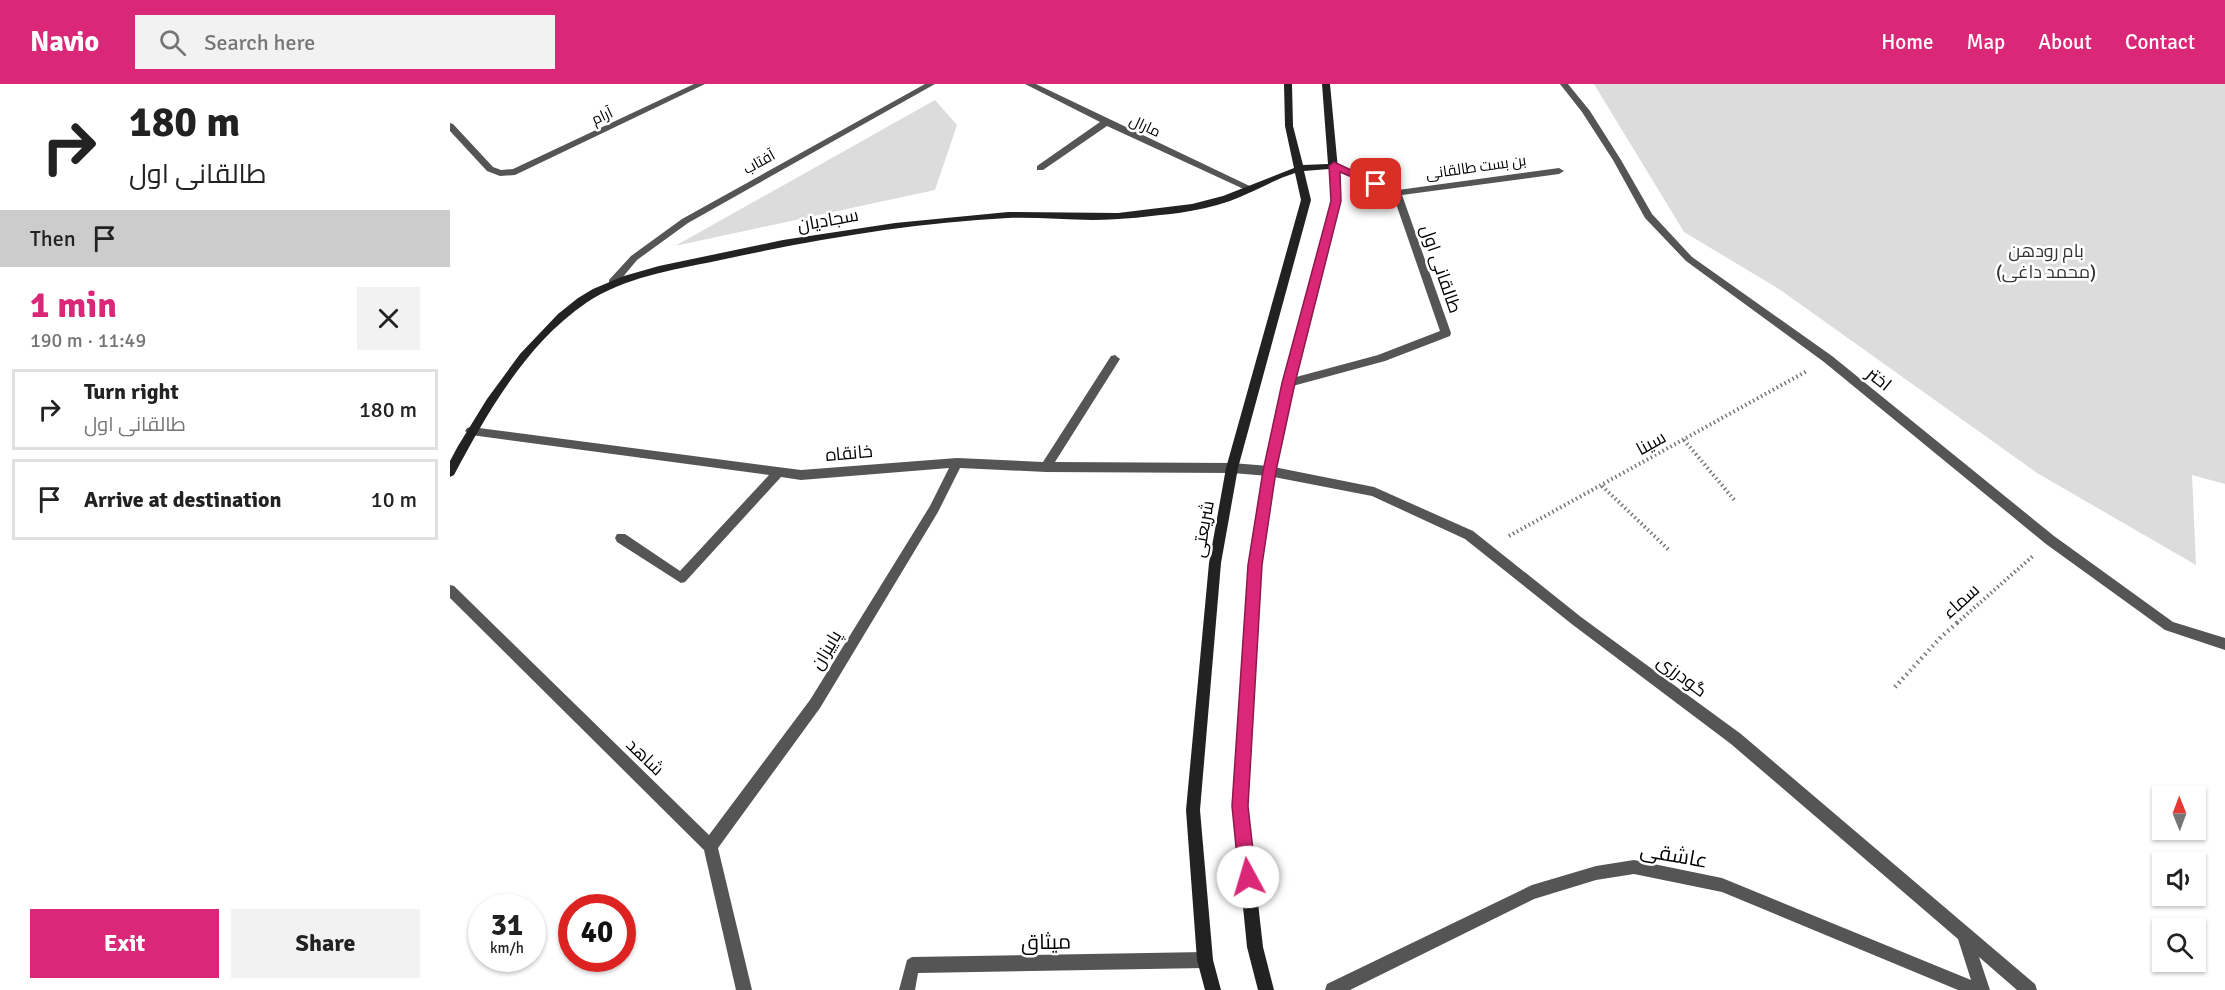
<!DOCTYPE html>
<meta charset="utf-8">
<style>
:root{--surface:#fff;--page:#f2f2f2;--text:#222;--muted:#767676;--line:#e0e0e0;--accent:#db2777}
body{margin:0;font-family:Signika,Cairo,sans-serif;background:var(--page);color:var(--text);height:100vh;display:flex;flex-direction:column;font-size:22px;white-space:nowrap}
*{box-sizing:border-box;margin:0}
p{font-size:20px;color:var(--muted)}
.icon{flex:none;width:33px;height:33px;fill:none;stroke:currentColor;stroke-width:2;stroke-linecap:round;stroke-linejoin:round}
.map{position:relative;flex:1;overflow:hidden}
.drawer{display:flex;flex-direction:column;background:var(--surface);width:450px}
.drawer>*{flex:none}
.hud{background:#fff;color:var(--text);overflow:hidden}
.needle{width:39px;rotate:359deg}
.buttons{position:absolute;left:1702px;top:702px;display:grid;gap:12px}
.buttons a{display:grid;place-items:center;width:54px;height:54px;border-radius:0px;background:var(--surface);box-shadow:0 2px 4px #0004;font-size:30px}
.speed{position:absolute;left:18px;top:810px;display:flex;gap:12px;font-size:30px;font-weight:700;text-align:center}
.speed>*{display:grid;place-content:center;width:78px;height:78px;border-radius:50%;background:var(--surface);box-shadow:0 2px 4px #0004;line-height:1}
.speed small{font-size:15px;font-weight:400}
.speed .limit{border:9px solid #d22;background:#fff;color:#111}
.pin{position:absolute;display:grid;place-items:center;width:51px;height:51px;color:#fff;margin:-26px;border-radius:12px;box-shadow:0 3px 9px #0006}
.me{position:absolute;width:66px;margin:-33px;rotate:354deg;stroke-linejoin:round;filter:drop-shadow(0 0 4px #0008)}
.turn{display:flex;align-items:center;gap:21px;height:126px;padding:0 30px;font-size:27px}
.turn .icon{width:78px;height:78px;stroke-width:2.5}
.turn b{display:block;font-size:42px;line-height:51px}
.then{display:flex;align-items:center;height:57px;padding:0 30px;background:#0003;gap:12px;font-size:22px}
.round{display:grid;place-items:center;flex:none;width:63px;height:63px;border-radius:0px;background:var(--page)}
.overview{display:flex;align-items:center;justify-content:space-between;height:102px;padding:0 30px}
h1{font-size:36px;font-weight:800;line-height:45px;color:var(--accent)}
.button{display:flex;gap:12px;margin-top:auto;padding:12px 30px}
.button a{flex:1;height:69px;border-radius:0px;background:var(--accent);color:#fff;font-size:24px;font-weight:800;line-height:69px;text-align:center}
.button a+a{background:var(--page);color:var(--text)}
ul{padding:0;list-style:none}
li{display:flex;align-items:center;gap:18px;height:81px;margin:0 12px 9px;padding:0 18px;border:3px solid var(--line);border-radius:0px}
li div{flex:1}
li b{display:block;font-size:22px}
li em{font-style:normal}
header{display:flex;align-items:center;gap:36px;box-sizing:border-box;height:84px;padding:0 30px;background:var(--accent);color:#fff}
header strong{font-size:28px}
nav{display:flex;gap:33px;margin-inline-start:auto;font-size:21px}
.search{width:420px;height:54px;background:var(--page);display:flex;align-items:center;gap:15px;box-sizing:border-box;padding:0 21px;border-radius:0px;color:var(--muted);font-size:22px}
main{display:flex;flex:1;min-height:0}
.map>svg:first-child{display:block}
.green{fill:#dcdcdc}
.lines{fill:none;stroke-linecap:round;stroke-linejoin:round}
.path-far1{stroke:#777;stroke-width:4;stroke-dasharray:1.5 3;stroke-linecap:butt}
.path{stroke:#777;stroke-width:4.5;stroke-dasharray:1.5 4;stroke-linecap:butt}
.street{fill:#555;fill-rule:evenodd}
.secondary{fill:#222;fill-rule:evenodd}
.route{fill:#db2777;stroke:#8e194d;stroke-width:1.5}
.labels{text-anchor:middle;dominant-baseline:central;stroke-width:5;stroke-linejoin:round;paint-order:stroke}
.far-street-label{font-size:15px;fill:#000;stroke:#fff}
.street-label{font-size:18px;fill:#000;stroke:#fff}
.park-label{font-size:18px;fill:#333;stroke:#fff}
.near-street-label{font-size:21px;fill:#000;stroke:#fff}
</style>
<header>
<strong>Navio</strong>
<div class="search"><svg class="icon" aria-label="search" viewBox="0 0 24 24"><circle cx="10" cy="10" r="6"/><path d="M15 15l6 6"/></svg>Search here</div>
<nav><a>Home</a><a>Map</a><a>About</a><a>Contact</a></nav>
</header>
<main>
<section class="drawer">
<div class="hud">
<div class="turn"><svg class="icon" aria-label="right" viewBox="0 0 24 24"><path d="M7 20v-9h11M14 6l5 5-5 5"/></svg><div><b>180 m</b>طالقانی اول</div></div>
<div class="then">Then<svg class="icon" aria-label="arrive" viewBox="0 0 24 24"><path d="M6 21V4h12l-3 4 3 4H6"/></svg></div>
</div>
<div class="overview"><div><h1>1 min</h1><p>190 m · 11:49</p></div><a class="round"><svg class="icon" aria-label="close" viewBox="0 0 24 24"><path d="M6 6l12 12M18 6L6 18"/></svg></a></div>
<ul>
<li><svg class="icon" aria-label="right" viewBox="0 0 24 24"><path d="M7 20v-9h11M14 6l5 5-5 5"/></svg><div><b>Turn right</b><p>طالقانی اول</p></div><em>180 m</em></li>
<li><svg class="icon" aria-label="arrive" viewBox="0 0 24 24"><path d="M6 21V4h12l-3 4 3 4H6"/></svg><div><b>Arrive at destination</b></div><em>10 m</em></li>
</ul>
<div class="button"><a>Exit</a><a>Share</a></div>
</section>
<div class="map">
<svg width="1775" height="906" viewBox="0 0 1775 906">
<rect width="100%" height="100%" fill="#fff"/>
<!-- green -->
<path class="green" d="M1144,0H1775V400L1742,391L1746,481L1587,389L1329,205L1234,148Z
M485,16L507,41L485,106L225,162Z"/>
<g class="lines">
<!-- path-far1 -->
<path class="path-far1" d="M1234,356L1286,418
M1152,402L1220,467
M1059,452L1357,287
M1507,539L1584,471"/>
<!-- path -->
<path class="path" d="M1445,603L1491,553L1508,538"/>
<!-- street -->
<path class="street" d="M244,0H255L65,91L50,92L37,87L0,47V39L3,40L43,83L51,86L63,85Z
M475,0H485L238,139L187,176L167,200H159V196L181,172L232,135Z
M575,0H586L806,105L801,108L798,107L657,42L593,86H587V82L650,38Z
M1110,0H1118L1140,27L1171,76L1202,130L1242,173L1382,272L1604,452L1723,538L1775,554V566L1715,546L1596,460L1374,278L1236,177L1195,134L1163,76L1132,28Z
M884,79L948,106L1109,84L1114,87L1109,90L952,111L1001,249L1000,252L935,277L839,303L835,302L834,299L835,296L928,271L990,247L943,111L881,84V80Z
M665,271L670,275L605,378L782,379L819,382L924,403L1023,447L1131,533L1291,650L1585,900L1587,906H1567L1529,873L1540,906H1508L1272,808L1184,790L1146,796L1084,815L900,906H875L877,900L1082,801L1146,782L1184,776L1272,794L1521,896L1508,855L1281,660L1123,541L1015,455L922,412L819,392L782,389L596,388L510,384L488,428L370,624L268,764L302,906H286L254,766L0,514V501L4,502L259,751L360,616L480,422L499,384L351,396L331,393L235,498L231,499L167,458L165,454L167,450H175L230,487L319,391L21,351L15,347L17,344L21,343L351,386L507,374L593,378L661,272Z
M755,868L760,871L763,876L760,881L755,884L468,889L465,906H449L457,876L462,873Z"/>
<!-- secondary -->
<path class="secondary" d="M834,0H842L843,42L853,81L878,80L872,0H880L891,117L844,299L825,387L811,481L797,722L813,863L824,906H808L797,863L783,722L799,481L813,387L834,299L881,117L879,85L854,87L861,116L788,384L771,479L750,726L763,876L771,906H755L747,876L736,726L759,479L776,384L851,116L845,89C823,96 802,109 780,117C763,123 746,126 729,129C701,132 672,136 643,136C615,136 586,133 558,134C460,139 362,156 266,177C222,186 175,193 136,219C76,260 37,329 4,391L0,393V377L8,362L37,315L70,270L108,230L128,214L143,205L174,192L209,182L333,156L445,139L558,128L668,129L742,120L773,112L844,84L835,42Z"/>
</g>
<!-- route -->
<path class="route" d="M884,78L931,100L930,102H923L890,88L891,117L845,299L826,387L812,481L798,722L806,793L804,799L798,801L792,799L789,793L782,722L798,481L813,387L832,299L881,117L879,82Z"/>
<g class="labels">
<!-- far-street labels -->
<g class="far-street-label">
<text transform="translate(152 32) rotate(-25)">آرام</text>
<text transform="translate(695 42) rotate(25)">مارال</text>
<text transform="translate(309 78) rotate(-29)">آفتاب</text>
<text transform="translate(1026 83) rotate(-8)">بن بست طالقانی</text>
</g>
<!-- street labels -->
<g class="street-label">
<text transform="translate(378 136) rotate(-10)">سجادیان</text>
<text transform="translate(991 185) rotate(71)">طالقانی اول</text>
<text transform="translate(1429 295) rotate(39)">اختر</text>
<text transform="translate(1201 359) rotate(-29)">سینا</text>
<text transform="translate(399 369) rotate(-5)">خانقاه</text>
<text transform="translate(753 445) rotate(-80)">شریعتی</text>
<text transform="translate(1511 517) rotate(-42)">سماء</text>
<text transform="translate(376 566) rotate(-59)">پاییزان</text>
<text transform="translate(1232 592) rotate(37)">گودرزی</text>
<text transform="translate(195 673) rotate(44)">شاهد</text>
</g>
<!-- park labels -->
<g class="park-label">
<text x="1596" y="167">بام رودهن<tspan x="1596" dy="21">(محمد داغی)</tspan></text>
</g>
<!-- near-street labels -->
<g class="near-street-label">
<text transform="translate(1224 771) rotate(10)">عاشقی</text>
<text transform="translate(596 858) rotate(-1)">میثاق</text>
</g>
</g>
</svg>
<div class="buttons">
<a><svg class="needle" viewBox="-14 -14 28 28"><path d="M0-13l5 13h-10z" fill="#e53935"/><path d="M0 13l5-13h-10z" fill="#767676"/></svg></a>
<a><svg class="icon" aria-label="sound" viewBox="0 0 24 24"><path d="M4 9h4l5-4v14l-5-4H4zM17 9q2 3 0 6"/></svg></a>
<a><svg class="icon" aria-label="search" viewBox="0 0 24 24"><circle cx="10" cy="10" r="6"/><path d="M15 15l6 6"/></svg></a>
</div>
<div class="speed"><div>31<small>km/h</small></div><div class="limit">40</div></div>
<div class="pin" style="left:926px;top:100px;background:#d93025"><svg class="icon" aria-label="arrive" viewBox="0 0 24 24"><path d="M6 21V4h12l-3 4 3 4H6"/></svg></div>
<svg class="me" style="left:798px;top:793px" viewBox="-20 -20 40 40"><circle r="19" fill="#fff"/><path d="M0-13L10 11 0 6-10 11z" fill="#db2777"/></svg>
</div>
</main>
